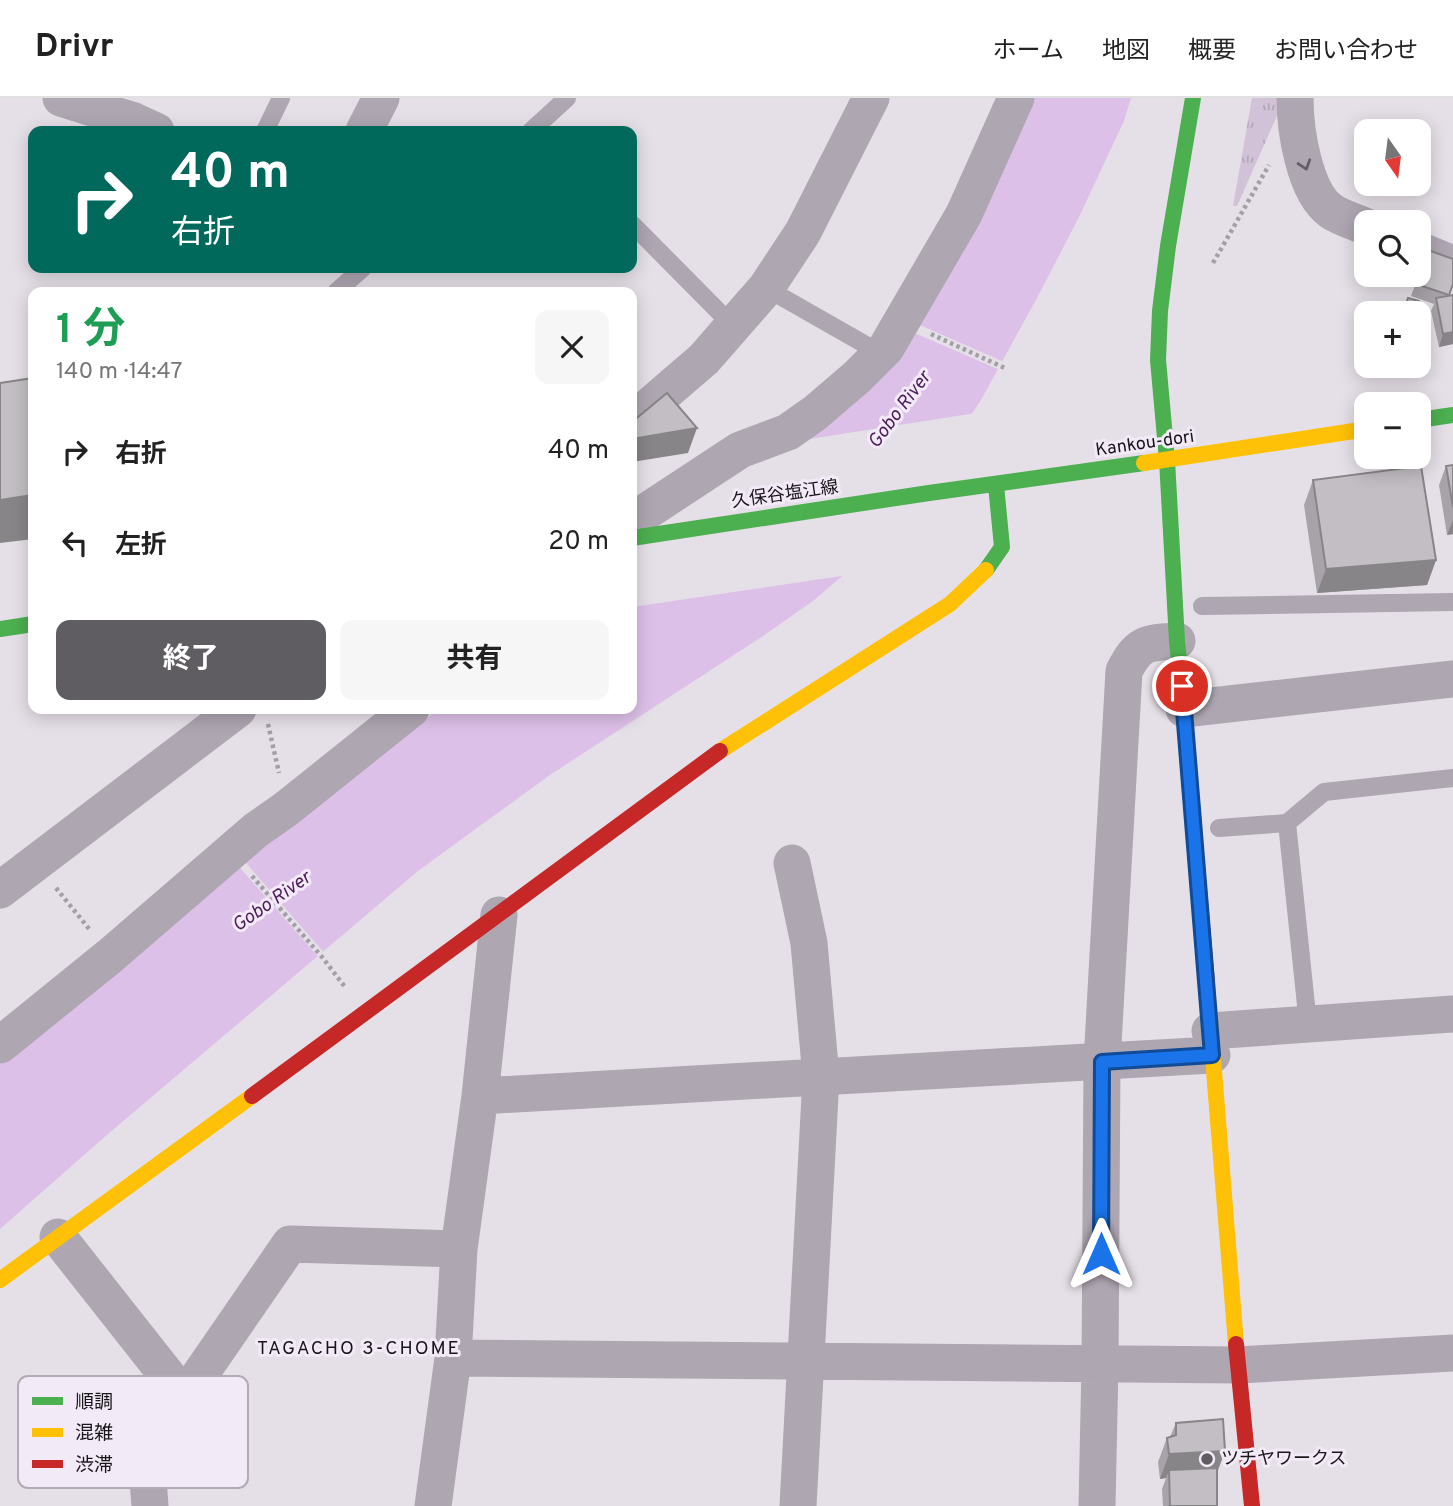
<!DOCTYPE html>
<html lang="ja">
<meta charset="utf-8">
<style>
:root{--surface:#fff;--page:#f6f6f6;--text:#222;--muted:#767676;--line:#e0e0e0;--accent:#605d62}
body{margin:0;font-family:Overpass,"Noto Sans JP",sans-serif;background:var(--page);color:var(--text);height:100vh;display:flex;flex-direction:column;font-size:26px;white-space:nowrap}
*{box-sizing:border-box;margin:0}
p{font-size:23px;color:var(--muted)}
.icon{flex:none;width:38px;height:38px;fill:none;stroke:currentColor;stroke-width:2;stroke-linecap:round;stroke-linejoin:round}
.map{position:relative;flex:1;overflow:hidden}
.details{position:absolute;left:28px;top:189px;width:609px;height:427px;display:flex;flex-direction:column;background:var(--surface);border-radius:14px;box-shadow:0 4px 18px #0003}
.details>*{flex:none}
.hud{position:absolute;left:28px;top:28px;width:609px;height:147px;border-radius:14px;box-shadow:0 4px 18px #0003;background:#00695c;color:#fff;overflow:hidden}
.needle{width:46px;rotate:166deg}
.buttons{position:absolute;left:1354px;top:21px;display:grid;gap:14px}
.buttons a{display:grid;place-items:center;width:77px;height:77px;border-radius:14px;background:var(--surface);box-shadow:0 4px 18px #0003;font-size:35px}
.pin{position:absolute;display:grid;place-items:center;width:60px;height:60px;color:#fff;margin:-30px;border:4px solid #fff;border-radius:50%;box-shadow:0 2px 7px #0007}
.me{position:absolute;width:77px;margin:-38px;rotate:0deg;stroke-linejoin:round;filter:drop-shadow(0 0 5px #0008)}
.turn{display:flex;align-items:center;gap:24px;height:147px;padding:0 28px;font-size:32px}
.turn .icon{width:91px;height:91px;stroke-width:2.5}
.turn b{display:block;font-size:49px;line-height:60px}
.round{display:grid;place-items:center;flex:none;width:74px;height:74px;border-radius:14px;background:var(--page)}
.headline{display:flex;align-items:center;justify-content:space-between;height:119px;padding:0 28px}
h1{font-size:42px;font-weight:700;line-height:52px;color:#1e9e55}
.primary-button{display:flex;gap:14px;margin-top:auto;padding:14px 28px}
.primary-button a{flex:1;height:80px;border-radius:14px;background:var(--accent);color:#fff;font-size:28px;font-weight:700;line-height:80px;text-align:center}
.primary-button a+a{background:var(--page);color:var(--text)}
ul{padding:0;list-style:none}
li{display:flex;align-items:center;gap:21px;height:91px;padding:0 28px}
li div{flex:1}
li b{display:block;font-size:26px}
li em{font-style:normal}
header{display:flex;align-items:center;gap:42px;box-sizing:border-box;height:98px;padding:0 35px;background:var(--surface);border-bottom:2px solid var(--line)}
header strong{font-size:33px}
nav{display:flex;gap:38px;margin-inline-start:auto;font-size:24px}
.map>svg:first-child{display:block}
.park{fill:url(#park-tufts)}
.water{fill:#ddc0e8}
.pier{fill:#e5e0e7}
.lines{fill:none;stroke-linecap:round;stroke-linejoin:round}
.path{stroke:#a49fa7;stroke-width:4.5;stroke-dasharray:3.5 3.5;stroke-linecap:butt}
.lane{stroke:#aea6b1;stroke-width:18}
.street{stroke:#aea6b1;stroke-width:37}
.fast{stroke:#4caf50;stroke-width:16}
.slow{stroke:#ffc107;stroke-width:16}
.jam{stroke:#c62828;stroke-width:16}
.wall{fill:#a7a3a8}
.shaded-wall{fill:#888588}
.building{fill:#c2bec3;stroke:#888588;stroke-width:2}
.oneway{stroke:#645e66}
.route-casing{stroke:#114b97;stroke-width:18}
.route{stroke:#1a73e8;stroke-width:12}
.poi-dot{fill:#605d62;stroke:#f3eaf7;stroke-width:2.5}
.labels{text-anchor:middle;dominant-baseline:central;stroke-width:6;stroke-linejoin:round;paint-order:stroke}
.street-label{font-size:18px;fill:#19161a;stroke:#f3eaf7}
.poi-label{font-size:18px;fill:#19161a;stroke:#f3eaf7;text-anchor:start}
.water-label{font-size:19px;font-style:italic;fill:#4b1c5a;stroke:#f3eaf7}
.neighbourhood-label{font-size:19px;letter-spacing:2px;fill:#19161a;stroke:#f3eaf7}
.key{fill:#f3eaf7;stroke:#b2aab5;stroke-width:2}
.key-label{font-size:19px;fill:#19161a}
</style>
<header>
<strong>Drivr</strong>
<nav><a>ホーム</a><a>地図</a><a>概要</a><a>お問い合わせ</a></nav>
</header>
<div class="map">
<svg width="1453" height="1408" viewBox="0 0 1453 1408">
<defs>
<pattern id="park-tufts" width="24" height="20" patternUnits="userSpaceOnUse" patternTransform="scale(1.75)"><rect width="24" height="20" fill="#d1c2d7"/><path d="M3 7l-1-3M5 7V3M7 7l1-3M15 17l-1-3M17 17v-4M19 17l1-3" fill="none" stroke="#b3a6b8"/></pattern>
</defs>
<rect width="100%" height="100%" fill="#e5e0e7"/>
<!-- park -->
<path class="park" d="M1252,0H1280V11L1237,108H1233Z"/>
<!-- water -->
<path class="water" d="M1029,0H1131L1124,23L1079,119L1037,200L981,302L909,410L860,463L813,503L763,538L550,677L418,773L108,1036L0,1131V960L258,748L439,611H632V474L739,398L818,329Z"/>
<!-- pier -->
<path class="pier" d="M906,221L1004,264L1000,272L903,230Z
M976,315L912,413L862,465L848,477L632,509V469L737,395L797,343Z
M240,758L325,856L320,861L234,763Z"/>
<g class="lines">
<!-- path -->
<path class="path" d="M1213,165L1269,67
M931,236L1007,271
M268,626L279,675
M252,778L322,859L345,889
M56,790L90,832"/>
<!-- lane -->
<path class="lane" d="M265,33L281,0
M531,33L567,0
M632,126L733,228
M766,190L880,255
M336,194L363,170
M1202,508L1453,504
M1287,725L1308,926
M1219,730L1287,725L1324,694L1453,680"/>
<!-- street -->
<path class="street" d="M61,0L134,23L156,33
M1295,0C1295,31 1304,94 1331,113C1341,120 1356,124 1367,129
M364,33L381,0
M1419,152L1453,166
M632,323L704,261L766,190L803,134L871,0
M632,423L740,352L788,334L815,315L857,279L886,250L964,116L1016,0
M1184,611L1453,581
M792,765L809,845L821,979L798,1408
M0,792L238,611
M1210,933L1453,916
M0,947L110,858L256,732L286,711L411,611
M480,998L1212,957
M58,1139L185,1300
M453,1260L1238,1267L1453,1255
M150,1408L146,1355L290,1146L459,1151
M433,1408L453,1260L459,1151L480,998L499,817
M1097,1408L1100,1266L1102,964L1124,573C1139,544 1146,545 1177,543"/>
<!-- fast -->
<path class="fast" d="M1419,322L1453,317
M632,440L929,395L1144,365
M986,472L1002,449L996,387
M0,531L33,526
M1183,602L1177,543L1167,362L1158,262L1160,213L1168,148L1193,0"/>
<!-- slow -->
<path class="slow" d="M1144,365L1367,331
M720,653L950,506L986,472
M1207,886L1236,1246
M0,1182L252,998"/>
<!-- jam -->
<path class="jam" d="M1183,602L1207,886
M252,998L720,653
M1236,1246L1252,1408"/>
</g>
<!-- wall -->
<path class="wall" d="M1428,152L1449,198L1453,246L1439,249L1431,213L1434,206L1411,198Z
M1453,367V436L1447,437L1439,387L1446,368Z
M1313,382L1436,462L1427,487L1317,495L1304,407Z
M1176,1325L1225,1353L1217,1375V1408H1163L1162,1391L1166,1380L1160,1381L1158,1364L1167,1340L1170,1339Z"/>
<!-- shaded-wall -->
<path class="shaded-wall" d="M1453,234V246L1439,249L1443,236Z
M697,330L688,355L632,364V341Z
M33,397V441L0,445V402Z
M1453,422V436L1447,437Z
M1436,462L1427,487L1317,495L1326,471Z
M1225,1353L1216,1377L1169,1372L1166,1380L1160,1381L1169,1356Z"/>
<!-- building -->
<path class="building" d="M1428,152L1453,161V186L1449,197L1416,186Z
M1453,197V234L1443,236L1436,200Z
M1408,200L1419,203L1417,215H1403Z
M33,280V397L0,402V285Z
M667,295L697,330L632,341V324Z
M1453,367V409L1446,368Z
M1421,368L1436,462L1326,471L1313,382Z
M1223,1321L1225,1353L1169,1356L1167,1340L1176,1337V1325Z
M1217,1370V1408H1170L1169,1372Z"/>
<!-- one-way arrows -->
<defs><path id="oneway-chevron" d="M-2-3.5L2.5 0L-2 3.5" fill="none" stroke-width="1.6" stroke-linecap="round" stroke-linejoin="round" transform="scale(1.75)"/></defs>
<use class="oneway" href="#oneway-chevron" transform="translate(1305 67) rotate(72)"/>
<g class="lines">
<!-- route casing -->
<g class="route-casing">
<path id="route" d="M1101,1156L1102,964L1212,957L1182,588"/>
</g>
<!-- route -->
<use href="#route" class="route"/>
</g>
<!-- markers -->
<circle class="poi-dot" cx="1207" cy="1361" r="7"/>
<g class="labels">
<!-- street labels -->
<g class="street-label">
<text transform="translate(1145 346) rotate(-8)">Kankou-dori</text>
<text transform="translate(785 397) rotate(-8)">久保谷塩江線</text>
</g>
<!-- poi labels -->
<g class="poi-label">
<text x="1221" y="1361">ツチヤワークス</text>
</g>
<!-- water labels -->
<g class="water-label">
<text transform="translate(900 312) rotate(-53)">Gobo River</text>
<text transform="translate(272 804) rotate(-35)">Gobo River</text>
</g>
<!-- neighbourhood labels -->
<g class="neighbourhood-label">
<text x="359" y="1251">TAGACHO 3-CHOME</text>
</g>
</g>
<!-- legend -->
<rect x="18" y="1278" width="230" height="112" rx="10" class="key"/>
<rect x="32" y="1299" width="31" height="8" fill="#4caf50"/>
<rect x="32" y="1330" width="31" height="9" fill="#ffc107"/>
<rect x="32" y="1362" width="31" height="8" fill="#c62828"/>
<g class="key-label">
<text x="75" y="1310">順調</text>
<text x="75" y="1341">混雑</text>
<text x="75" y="1373">渋滞</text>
</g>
</svg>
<div class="buttons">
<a><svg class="needle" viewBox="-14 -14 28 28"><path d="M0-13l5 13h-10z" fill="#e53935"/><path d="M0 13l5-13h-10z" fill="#767676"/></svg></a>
<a><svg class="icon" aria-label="search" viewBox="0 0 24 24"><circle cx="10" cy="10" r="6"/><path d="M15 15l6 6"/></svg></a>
<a>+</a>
<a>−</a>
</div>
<div class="pin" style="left:1182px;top:588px;background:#d93025"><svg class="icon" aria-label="arrive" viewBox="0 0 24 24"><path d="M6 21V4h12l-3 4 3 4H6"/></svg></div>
<svg class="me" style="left:1101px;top:1156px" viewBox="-20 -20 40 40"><path d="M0-17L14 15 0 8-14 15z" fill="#1a73e8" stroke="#fff" stroke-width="4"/></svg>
<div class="hud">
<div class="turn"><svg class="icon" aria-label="right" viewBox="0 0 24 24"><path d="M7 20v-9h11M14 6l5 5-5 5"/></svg><div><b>40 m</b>右折</div></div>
</div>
<section class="details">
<div class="headline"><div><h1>1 分</h1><p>140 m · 14:47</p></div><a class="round"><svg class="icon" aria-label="close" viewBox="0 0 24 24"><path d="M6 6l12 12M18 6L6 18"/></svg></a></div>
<ul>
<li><svg class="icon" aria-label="right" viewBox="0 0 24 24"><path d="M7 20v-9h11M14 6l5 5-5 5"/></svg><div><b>右折</b></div><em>40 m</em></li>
<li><svg class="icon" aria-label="left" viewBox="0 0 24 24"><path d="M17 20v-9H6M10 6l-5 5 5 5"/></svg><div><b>左折</b></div><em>20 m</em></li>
</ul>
<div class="primary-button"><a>終了</a><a>共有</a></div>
</section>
</div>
